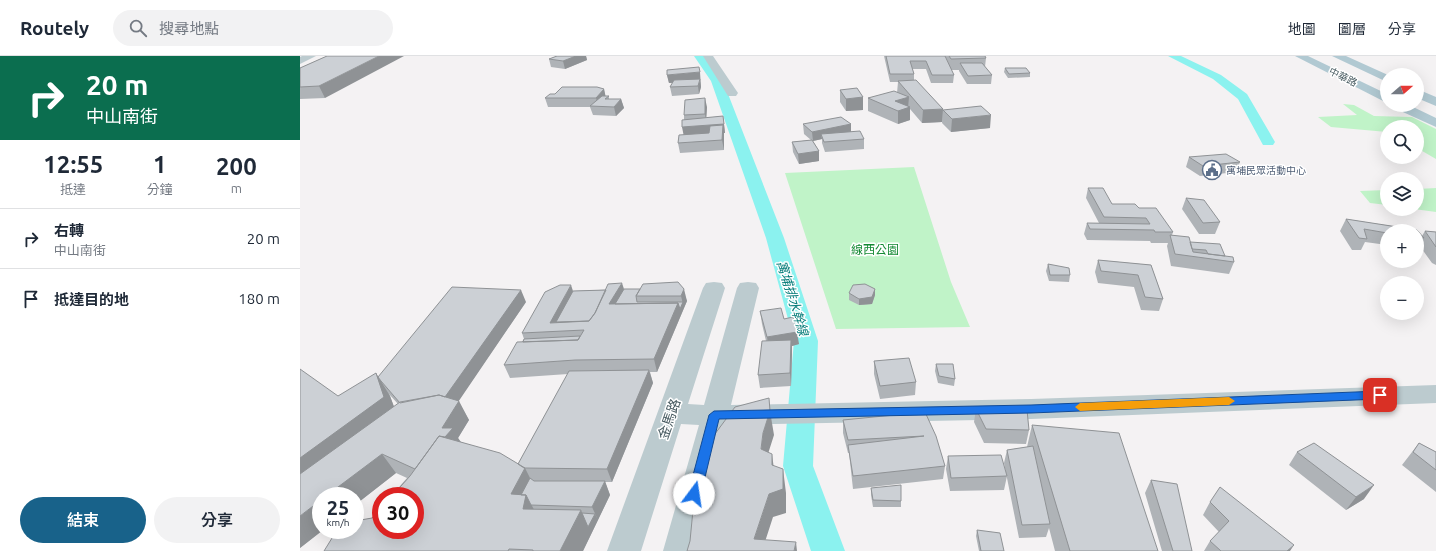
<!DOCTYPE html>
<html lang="zh-TW">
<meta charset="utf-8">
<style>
:root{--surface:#fff;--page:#f2f2f3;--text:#1f2937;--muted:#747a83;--line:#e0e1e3;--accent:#18628a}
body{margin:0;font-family:Ubuntu,"Noto Sans TC",sans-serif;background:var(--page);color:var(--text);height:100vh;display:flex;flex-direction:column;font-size:15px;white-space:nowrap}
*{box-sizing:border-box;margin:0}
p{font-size:13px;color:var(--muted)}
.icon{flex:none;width:22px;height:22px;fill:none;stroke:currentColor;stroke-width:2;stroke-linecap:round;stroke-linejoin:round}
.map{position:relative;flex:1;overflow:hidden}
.panel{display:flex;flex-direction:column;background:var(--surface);width:300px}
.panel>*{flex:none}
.banner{background:#0b6e4f;color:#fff;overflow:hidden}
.needle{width:26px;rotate:70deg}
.fabs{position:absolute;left:1080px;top:12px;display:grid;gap:8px}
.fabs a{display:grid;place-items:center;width:44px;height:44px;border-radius:50%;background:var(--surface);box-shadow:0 4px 16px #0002;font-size:20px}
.speed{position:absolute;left:12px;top:431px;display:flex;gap:8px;font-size:20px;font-weight:700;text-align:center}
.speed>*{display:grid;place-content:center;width:52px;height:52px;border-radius:50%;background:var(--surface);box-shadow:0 4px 16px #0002;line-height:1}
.speed small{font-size:10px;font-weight:400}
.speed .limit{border:6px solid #d22;background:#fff;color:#111}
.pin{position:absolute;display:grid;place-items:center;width:34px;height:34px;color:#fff;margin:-17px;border-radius:8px;box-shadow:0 2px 6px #0006}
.me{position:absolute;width:44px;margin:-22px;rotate:14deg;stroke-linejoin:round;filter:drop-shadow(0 0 3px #0008)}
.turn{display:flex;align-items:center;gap:14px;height:84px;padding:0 20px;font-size:18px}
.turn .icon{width:52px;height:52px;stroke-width:2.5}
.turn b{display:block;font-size:28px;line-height:34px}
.eta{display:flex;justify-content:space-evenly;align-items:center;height:68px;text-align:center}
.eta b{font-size:24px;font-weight:600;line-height:28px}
.cta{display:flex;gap:8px;margin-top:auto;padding:8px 20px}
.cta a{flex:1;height:46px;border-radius:24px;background:var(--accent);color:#fff;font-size:16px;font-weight:600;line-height:46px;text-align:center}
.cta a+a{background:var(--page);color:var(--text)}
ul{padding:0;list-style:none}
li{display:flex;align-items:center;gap:12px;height:60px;padding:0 20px;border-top:1px solid var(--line)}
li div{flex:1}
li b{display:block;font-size:15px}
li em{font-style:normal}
header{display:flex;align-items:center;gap:24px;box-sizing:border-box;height:56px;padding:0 20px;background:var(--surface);border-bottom:1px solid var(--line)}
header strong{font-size:19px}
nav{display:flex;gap:22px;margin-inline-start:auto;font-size:14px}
.search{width:280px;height:36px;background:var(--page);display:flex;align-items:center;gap:10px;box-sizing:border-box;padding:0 14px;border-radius:22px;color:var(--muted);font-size:15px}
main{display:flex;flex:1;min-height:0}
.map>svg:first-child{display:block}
.green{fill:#c0f3c8}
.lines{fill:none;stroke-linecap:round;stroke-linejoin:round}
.canal{fill:#8bf2ef;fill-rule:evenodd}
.minor{fill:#bccbcf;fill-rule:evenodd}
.major{fill:#b1c9d2;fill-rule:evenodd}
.wall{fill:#afb3b7;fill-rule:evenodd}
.shaded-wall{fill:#8f9295}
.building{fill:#ccd0d5;stroke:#8f9295}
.route{fill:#1a73e8;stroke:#114b97}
.slow{fill:#f59e0b}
.labels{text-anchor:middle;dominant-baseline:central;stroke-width:3;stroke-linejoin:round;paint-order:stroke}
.far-street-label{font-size:10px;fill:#485b61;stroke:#fff}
.far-service-label{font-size:10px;fill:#4e5e75;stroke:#fff;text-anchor:start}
.park-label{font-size:12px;fill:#128932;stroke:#fff}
.water-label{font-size:13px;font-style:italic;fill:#097e7b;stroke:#fff}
.near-street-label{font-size:14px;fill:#485b61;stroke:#fff}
</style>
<header>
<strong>Routely</strong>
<div class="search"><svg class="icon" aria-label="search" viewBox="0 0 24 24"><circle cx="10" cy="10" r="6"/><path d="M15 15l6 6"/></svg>搜尋地點</div>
<nav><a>地圖</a><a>圖層</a><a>分享</a></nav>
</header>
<main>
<section class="panel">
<div class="banner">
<div class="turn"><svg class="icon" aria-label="right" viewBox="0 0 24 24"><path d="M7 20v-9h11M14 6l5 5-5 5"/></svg><div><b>20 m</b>中山南街</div></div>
</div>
<div class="eta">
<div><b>12:55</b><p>抵達</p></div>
<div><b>1</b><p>分鐘</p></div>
<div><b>200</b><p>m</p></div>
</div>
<ul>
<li><svg class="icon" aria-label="right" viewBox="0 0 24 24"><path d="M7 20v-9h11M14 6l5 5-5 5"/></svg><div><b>右轉</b><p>中山南街</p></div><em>20 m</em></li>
<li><svg class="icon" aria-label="arrive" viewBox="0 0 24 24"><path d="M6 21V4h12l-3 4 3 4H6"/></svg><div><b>抵達目的地</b></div><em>180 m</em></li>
</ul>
<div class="cta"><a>結束</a><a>分享</a></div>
</section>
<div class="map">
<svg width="1136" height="495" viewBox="0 0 1136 495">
<rect width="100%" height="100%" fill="#f4f2f3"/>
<!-- green -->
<path class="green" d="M1043,48L1054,49L1074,60L1112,61L1136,73V103L1117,92V71H1087V76L1031,71L1018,61L1057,59Z
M614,111L651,226L670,271L536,273L485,117Z
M1136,132V156L1114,153H1117V133Z
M1087,134V149L1070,147L1060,135Z"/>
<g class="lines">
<!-- canal -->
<path class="canal" d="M394,0H404L423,25L484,182L518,285L513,410L545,495H511L483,410L494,285L466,182L411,25Z
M868,0H881L921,19L947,38L975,86L973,89H963L938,43L913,23Z"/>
<!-- minor -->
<path class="minor" d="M2,0H16L0,8V1Z
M403,0H413L438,37L436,40H428Z
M414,226L422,227L425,232L388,348L404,349L437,232L440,227L448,226L456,227L459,232L431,349L731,343L1136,329V347L731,363L426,369L397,495H363L399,369L381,368L341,495H307L403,232L406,227Z"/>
<!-- major -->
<path class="major" d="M995,0H1008L1087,38V47Z
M1032,0H1046L1088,19L1087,26Z
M1117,33L1136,41V50L1117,42Z
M1093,49H1109L1136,62V71L1094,52Z"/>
</g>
<!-- wall -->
<path class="wall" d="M27,0L25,42L0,43V12Z
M257,0H286L287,4L265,13L251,11L249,3Z
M584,0H685L686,2L685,11L692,19L691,28H667L659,15V14H651L654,19L653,27H631L626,13H612L614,18V24L643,53L642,66L622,67L610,53V64L598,68L568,55V42L597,37L598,26H590Z
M705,12L730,17V21L708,22L704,16Z
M367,19L401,25H400L401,31L399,38L372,40L370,31L373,27H369Z
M304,33L305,40H309V43H321L324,52L316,60L293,59L290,51H248L245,42L255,38Z
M540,34L563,41V54L546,55L540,46Z
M407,51L406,62L423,60L425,77H424V94L380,97L378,87L384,78V59Z
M643,54L690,72L651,76L642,67Z
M503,68H551V76L564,83V93L525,96L522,87V83L513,85L519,95V105L499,108L493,96L492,86L511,84L504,78Z
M889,101L940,106L936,116L900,120L886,111Z
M788,132L812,148L839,152L873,176L872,179L925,200L934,206L929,218L871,210L867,190L868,187H851L850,185L787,184L784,178L787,167H799L786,142Z
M886,142L920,166L915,178H899L882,153Z
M1046,163L1117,174L1122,180L1125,175L1136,176V209L1132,207L1119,189L1117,193V175H1087V189L1065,186L1061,194H1052L1040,175Z
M798,204L851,209L863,243L859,255L841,254L834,231L798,227L795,216Z
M748,208L770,219L769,226L749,225L746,215Z
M378,226L387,245L357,316H350L353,327L312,426H305L310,439L283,495H24L72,462L107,422L96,417L55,449V440L21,474H23L0,492L38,340L78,321L226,246L158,345L169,364L158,382L161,386L218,408L268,318L210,322L204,309L224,283L222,277L273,235L324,233H340ZM89,338L98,348L94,351L90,340Z
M549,237L575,239L572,248L559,249L549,244Z
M460,255L484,263L499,288L492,290V297L491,330L460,332L458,319L466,285L462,268Z
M574,305L616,326L615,339L580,343L574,318Z
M636,308L655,323L654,330L638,327L635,315Z
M676,353L729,374L726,388L684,387L674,366Z
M625,356L645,410L643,423L553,433L549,397H548L543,377V364Z
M732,369L858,495H755L749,472L746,481L719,482L704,407L707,394L727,391Z
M1119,387L1136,396V436L1102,409Z
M997,396L1064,443L1046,454L989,409Z
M648,400L707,420L704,434L650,435L646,413Z
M851,424L892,495H862L845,437Z
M571,432L601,445V451H573L571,439Z
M910,446L990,495H904L910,485L919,476L903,459Z
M677,474L704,495H679L676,480Z"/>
<!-- shaded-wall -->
<path class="shaded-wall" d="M79,0H104L25,42L19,30Z
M276,0H286L287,4L265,13L263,5Z
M400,16L401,31L399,38L398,30L400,25L369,27L367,19Z
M304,33L306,42L298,50L296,42Z
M563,41V54L546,55V43Z
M609,41L608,52L610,51V64L598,68V55L595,45Z
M405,42L407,51L406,67L405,58Z
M321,43L324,52L316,60L314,51Z
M643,53L642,66L622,67L623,54Z
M691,59L690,72L651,76L652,63Z
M424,68L425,77H424V94L422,84L384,81L382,71Z
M551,68V78H521L522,83L513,85L512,76Z
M519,95V105L499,108L498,98Z
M322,227L326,239L311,254L309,248Z
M271,229L275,241L259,272L250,267Z
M384,233L387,245L384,252L381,240Z
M575,233V239L572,248L559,249V243Z
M221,234L226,246L150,358L104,352Z
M383,246L384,252L357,316L354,303L378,247Z
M497,276L499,288L492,290V297L491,330L490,317L469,294L467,281Z
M349,314L353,327L312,426L307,413Z
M76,317L90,340L99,364L0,441V402Z
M159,345L169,364L158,382L164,391L130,432L142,372Z
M470,355L474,379L467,401L461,393L463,377Z
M82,398L96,417L55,449V440H26Z
M472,398L475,421L472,409Z
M225,412L237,436L231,448L239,463L236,476L211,438Z
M483,413L486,437V457L473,461L462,495L454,483L469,438Z
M305,425L310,439L298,464L292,451Z
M1074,429L1064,443L1046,454L1056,441Z
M21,444V474H23L0,492V460Z
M281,454L288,471L295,458L298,464L283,495H260Z
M496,486L497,495H494Z
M994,489L990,495H987Z"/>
<!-- building -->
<path class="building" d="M27,0H79L19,30L0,31V12Z
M257,0H276L263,5L249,3Z
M586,0H645L654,19H632L626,5H610L614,18H590Z
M649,0H685L686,2L651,3Z
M660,7H682L692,19L668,20Z
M399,11L400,16L367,19V14Z
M705,12H726L730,17L709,18Z
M400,23L398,30L370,31L374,24Z
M616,24L643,53L623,54L598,25Z
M262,31H297L304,33L296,42H245L250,38H255Z
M557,32L563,41L546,43L540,34Z
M594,35L609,41L595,45L610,51L598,55L568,42Z
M302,40H309L305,43H321L314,51L290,50Z
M405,42V58L384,59L385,44Z
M681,50L691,59L652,63L643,54Z
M423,60L424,68L382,71V64Z
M541,61L551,68L512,76L503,68Z
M423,69L422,84L378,87L379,79L409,77L410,70Z
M560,75L564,83L524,86L521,78Z
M512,84L519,95L498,98L492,86Z
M926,98L940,106L903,110L889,101Z
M788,132H803L812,148H835L839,152H856L873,176H855L854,174L790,173L787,167L850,168L846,162L804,161Z
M886,142L904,144L920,166L903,167Z
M1046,163L1117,174L1124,182L1117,181V175H1087V177L1064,173L1067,183L1059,182Z
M1125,175L1136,176V191Z
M870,179L889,181L893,196L933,201L934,206L875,198Z
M890,186L920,188L925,200L908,198L906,194L892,193Z
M798,204L851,209L863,243L845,241L838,219L801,215Z
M748,208L769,212L770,219H750Z
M378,226L384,233L381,240H336L343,228Z
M322,227L309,248L378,247L354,303L275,304L204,309L217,286L278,284L284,274L222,277L245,236L260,229H271L250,267L289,265L295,257L308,228Z
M565,228L575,233L572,241L559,243L549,237L553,229Z
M152,231L221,234L145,341L139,339L100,347L81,325L78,321Z
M324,233H340L336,240L337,246H383L380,253L378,247L315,248Z
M306,234L295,257L289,265L256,266L273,235Z
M481,252L484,263L493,261L497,276L467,281L460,255Z
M280,280L278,284L223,286L224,283Z
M491,284L490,317L458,319L462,285Z
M609,302L616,326L580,330L574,305Z
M636,308H653L655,323L639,320Z
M0,313L38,340L76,317L84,341L0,402Z
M349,314L307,413L224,412L218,408L269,315Z
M139,339L159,345L142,372H153L145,381L139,380L115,413L82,398L26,440H21V444L0,460V418L100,346Z
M469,342L470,355L463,377L461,393L472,398V409L483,413V433L469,438L454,483L496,486L494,495H387L390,485L393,454L408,406L406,390L435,351Z
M676,353L727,354L729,374L686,373Z
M625,356L636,380L645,410L553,420L548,389L624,380L548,384L543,364Z
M732,369L819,377L858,495H770Z
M139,380L200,397L225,412L211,438L226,439L223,453L281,454L260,495H233V494L209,493L208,495H24L37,474H55V465L72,462L81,452V474H115V440H92L110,420Z
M1014,387L1074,429L1056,441L997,396Z
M1119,387L1136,396V414L1113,396Z
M733,390L750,468L722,469L707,394Z
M701,399L707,420L651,422L648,400Z
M230,422L234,425H305L292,451L231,449L226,439H221Z
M851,424L877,428L892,495H873Z
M601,429V445L573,444L571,432Z
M920,431L994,489L987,495H921L910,485L929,465L910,446Z
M282,457L295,458L288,471Z
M677,474L700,477L704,495H681Z"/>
<!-- route -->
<path class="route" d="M1080,335L1085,339L1080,343L731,357L419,363L401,438L399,442L394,444L390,442L388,438L409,359L414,355L731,349Z"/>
<!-- slow -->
<path class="slow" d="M929,341L935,345L929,349L780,355L775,351L780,347Z"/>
<!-- icons -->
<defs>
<g id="civic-ring" transform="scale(1)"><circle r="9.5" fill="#fff" stroke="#5c6f8a" stroke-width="1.5"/><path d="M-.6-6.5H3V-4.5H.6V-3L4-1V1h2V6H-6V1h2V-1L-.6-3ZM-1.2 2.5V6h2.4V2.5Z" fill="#5c6f8a"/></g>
</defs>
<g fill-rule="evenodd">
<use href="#civic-ring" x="912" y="114"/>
</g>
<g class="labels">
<!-- far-street labels -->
<g class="far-street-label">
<text transform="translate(1043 21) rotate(26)">中華路</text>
</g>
<!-- far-service labels -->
<g class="far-service-label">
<text x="926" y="114">寓埔民眾活動中心</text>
</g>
<!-- park labels -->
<g class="park-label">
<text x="575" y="193">線西公園</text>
</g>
<!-- water labels -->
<g class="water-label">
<text transform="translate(493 242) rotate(73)">寓埔排水幹線</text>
</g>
<!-- near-street labels -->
<g class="near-street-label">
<text transform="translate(369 363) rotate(-71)">金馬路</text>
</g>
</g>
</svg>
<div class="fabs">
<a><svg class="needle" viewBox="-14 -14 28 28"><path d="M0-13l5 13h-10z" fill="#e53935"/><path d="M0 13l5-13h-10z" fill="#747a83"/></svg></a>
<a><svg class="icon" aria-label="search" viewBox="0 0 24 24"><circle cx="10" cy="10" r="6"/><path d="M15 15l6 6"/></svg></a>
<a><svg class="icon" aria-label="layers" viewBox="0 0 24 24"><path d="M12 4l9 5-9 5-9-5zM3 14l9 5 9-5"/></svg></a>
<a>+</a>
<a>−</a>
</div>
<div class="speed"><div>25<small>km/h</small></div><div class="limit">30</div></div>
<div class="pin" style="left:1080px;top:339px;background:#d93025"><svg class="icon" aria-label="arrive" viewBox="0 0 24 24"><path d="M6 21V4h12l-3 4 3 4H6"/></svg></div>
<svg class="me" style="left:394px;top:438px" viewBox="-20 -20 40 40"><circle r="19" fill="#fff"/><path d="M0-13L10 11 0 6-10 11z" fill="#1a73e8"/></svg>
</div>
</main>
